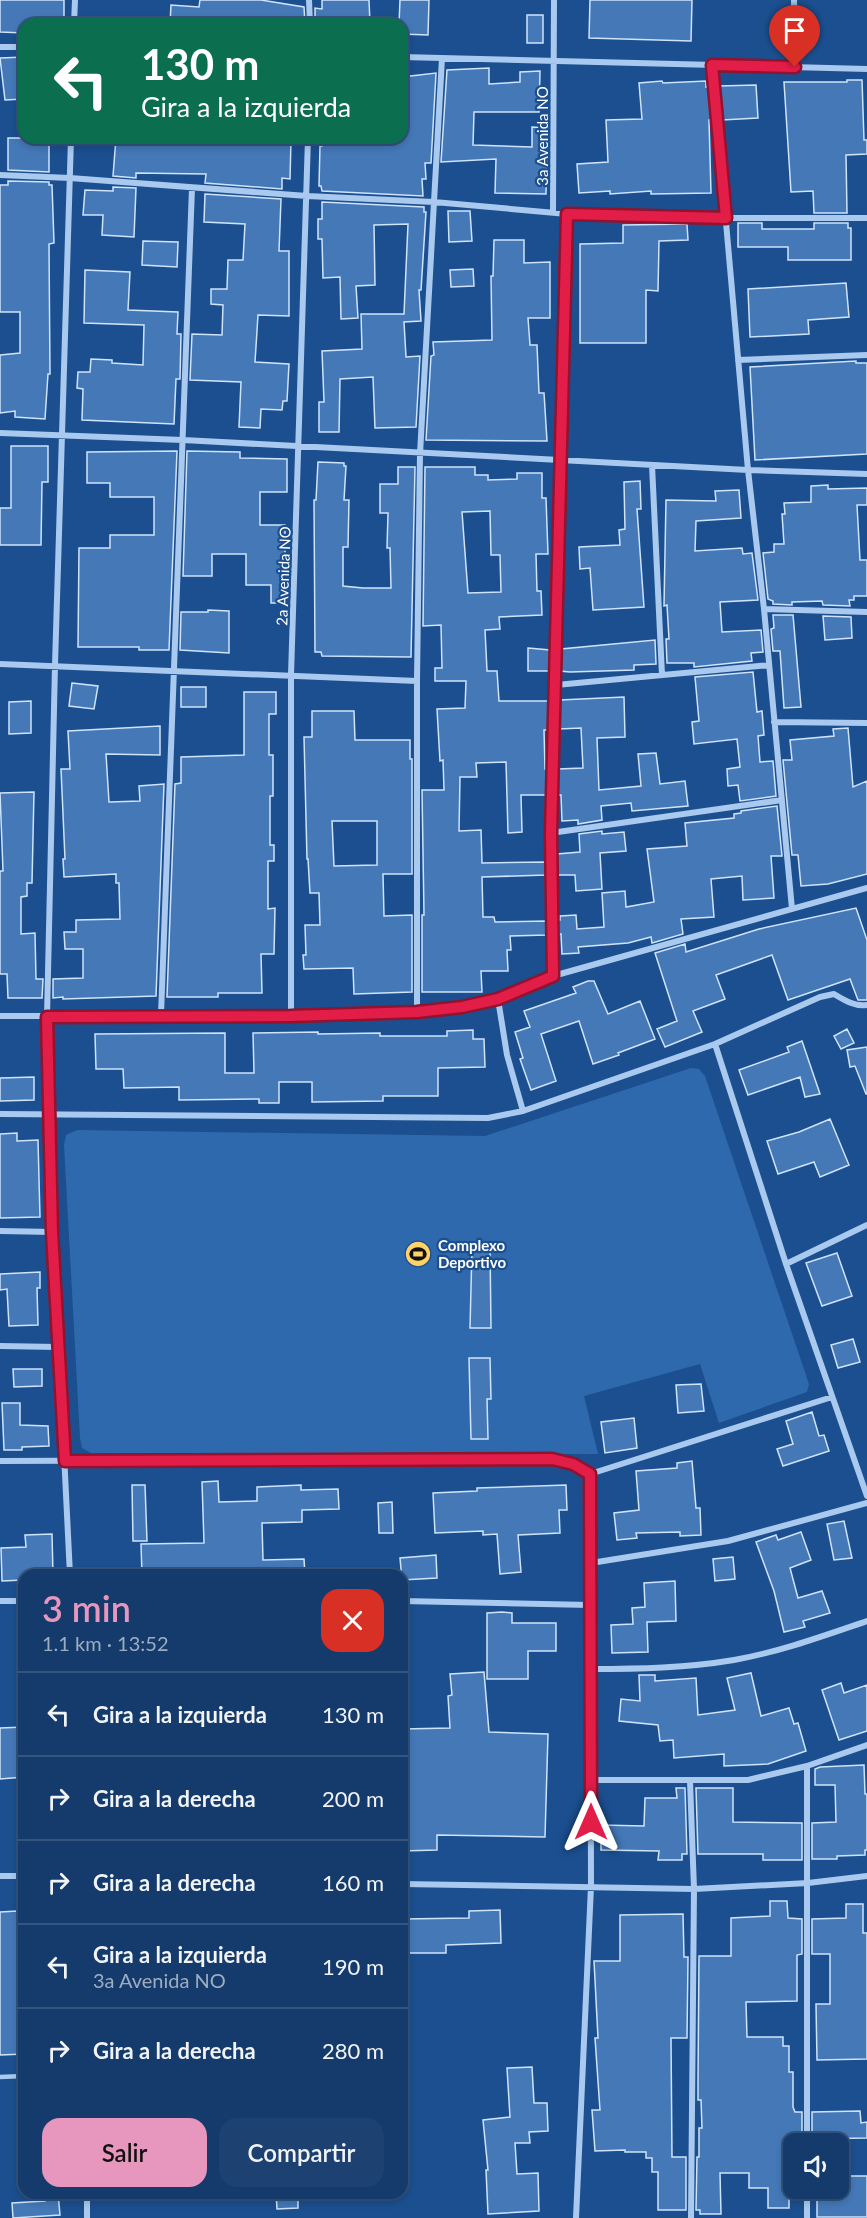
<!DOCTYPE html>
<html lang="es">
<meta charset="utf-8">
<style>
:root{--surface:#143b6b;--page:#1d4271;--text:#f1f3f6;--muted:#9dadc1;--line:#33557e;--accent:#e797bd}
body{margin:0;font-family:Lato,sans-serif;background:var(--page);color:var(--text);height:100vh;display:flex;flex-direction:column;font-size:22px;white-space:nowrap}
*{box-sizing:border-box;margin:0}
p{font-size:20px;color:var(--muted)}
.icon{flex:none;width:33px;height:33px;fill:none;stroke:currentColor;stroke-width:2;stroke-linecap:round;stroke-linejoin:round}
.map{position:relative;flex:1;overflow:hidden}
.side{position:absolute;left:18px;top:1569px;width:390px;height:630px;display:flex;flex-direction:column;background:var(--surface);border-radius:18px;box-shadow:0 3px 9px #0003,0 0 0 2px var(--line)}
.side>*{flex:none}
.guide{position:absolute;left:18px;top:18px;width:390px;height:126px;border-radius:18px;box-shadow:0 3px 9px #0003,0 0 0 2px var(--line);background:#0b6e4f;color:#fff;overflow:hidden}
.buttons{position:absolute;left:783px;top:2133px;display:grid;gap:12px}
.buttons a{display:grid;place-items:center;width:66px;height:66px;border-radius:12px;background:var(--surface);box-shadow:0 3px 9px #0003,0 0 0 2px var(--line);font-size:30px}
.pin{position:absolute;display:grid;place-items:center;width:51px;height:51px;color:#fff;margin:-62px -26px;border-radius:50% 50% 50% 0;rotate:-45deg;box-shadow:0 0 6px #0007}
.pin .icon{rotate:45deg}
.me{position:absolute;width:66px;margin:-33px;rotate:0deg;stroke-linejoin:round;filter:drop-shadow(0 0 4px #0008)}
.turn{display:flex;align-items:center;gap:21px;height:126px;padding:0 24px;font-size:27px}
.turn .icon{width:78px;height:78px;stroke-width:2.5}
.turn b{display:block;font-size:42px;line-height:51px}
.round{display:grid;place-items:center;flex:none;width:63px;height:63px;border-radius:18px;background:var(--page)}
.overview{display:flex;align-items:center;justify-content:space-between;height:102px;padding:0 24px}
h1{font-size:36px;font-weight:600;line-height:45px;color:var(--accent)}
.primary-button{display:flex;gap:12px;margin-top:auto;padding:12px 24px}
.primary-button a{flex:1;height:69px;border-radius:18px;background:var(--accent);color:#111;font-size:24px;font-weight:600;line-height:69px;text-align:center}
.primary-button a+a{background:var(--page);color:var(--text)}
ul{padding:0;list-style:none}
li{display:flex;align-items:center;gap:18px;height:84px;padding:0 24px;border-top:2px solid var(--line)}
li div{flex:1}
li b{display:block;font-size:22px}
li em{font-style:normal}
.map>svg:first-child{display:block}
.green{fill:#2e69ad}
.building{fill:#4478b7;stroke:#cfe3fa;stroke-width:1.5;fill-rule:evenodd}
.lines{fill:none;stroke-linecap:round;stroke-linejoin:round}
.lane{stroke:#a9c9ee;stroke-width:4.5}
.street{stroke:#a9c9ee;stroke-width:6}
.route-casing{stroke:#92132f;stroke-width:15}
.route{stroke:#e11d48;stroke-width:10}
.labels{text-anchor:middle;dominant-baseline:central;stroke-width:4.5;stroke-linejoin:round;paint-order:stroke}
.street-label{font-size:15px;fill:#fff;stroke:#1b4f8f}
.poi-label{font-size:15px;font-weight:bold;fill:#fff;stroke:#1b4f8f;text-anchor:start}
</style>
<div class="map">
<svg width="867" height="2218" viewBox="0 0 867 2218">
<rect width="100%" height="100%" fill="#1b4f8f"/>
<!-- green -->
<path class="green" d="M691,1068L699,1069L705,1076L809,1384L807,1392L719,1423L700,1364L584,1396L598,1454L91,1453L82,1448L80,1438L64,1145L66,1135L77,1130L485,1136Z"/>
<!-- building -->
<path class="building" d="M0,0H64V24H24V33L0,32Z
M200,0H261L304,7L305,24H170L171,5L199,7Z
M322,0H369L370,24H315V8L322,9Z
M400,0H429L428,35L402,34V24H399Z
M590,0H692L691,41L589,38Z
M527,15H543V43H527Z
M24,57V99L5,100L0,58Z
M489,68V84L520,82V72L540,71L539,112H474L473,145L532,147V127L547,128L546,194L495,193L496,159L441,162L447,70Z
M436,73L431,163H425L426,179H422L423,196L322,191L321,186H319L320,146H322V138H342V140L402,138V77Z
M847,80H862L864,140H867V154L846,155L847,213H814L813,191L791,192L784,82H847Z
M662,81L663,83L706,81V87L709,86L712,120H709L711,193L651,194V191L610,194V191L579,193L577,164L608,162L606,120L642,119L639,83Z
M756,85L758,118L722,120L719,86Z
M8,138H49V172L8,170Z
M116,138H180V140L222,141H255V139L291,140L290,179L282,178V189L205,183L206,174L136,173V178L113,176Z
M8,181L49,182V185H52L54,243L49,244L50,374H48L45,419L15,417V411L0,413V355L20,353V312H0V185H8Z
M113,187L136,188L134,237L102,235L103,215H83L85,190L113,191Z
M205,194L281,199L279,251H289V316L258,315L255,362L289,364L287,401H283L282,410L261,409L260,428L239,427L241,382L190,380L192,334L222,335L223,305L211,304V289H227L228,260H243L245,224L204,222Z
M322,202L424,207V212H426L421,290H419L421,321L404,322L406,357L420,356L416,427L375,428L373,377L340,379L339,432H319V402H324L322,351L362,349L361,314H404L408,224L374,225L375,285L356,286L358,318L341,319L340,277L323,278L322,239H318V219H322Z
M448,211H470L472,241L449,242Z
M738,223H762V229H814V223H848V228H851V260H788V247H738Z
M687,224L688,240L659,241L658,291L646,290V343H580V244L623,243V225Z
M494,240H524V263L550,262V318H528L530,345H537L539,393H544L547,441L426,440L431,356L434,355L433,342L492,340L491,276H493Z
M143,241L178,242L177,267L142,265Z
M473,269L474,286L451,287L450,270Z
M85,270L130,272L128,310L178,312L177,334H181L180,379H176L174,424L82,420L83,389L77,388L78,372H90L91,359L112,360V363L143,365L144,325L84,323Z
M846,283L849,317L808,320L809,334L750,337L748,289Z
M856,361V363H867V454L755,460L750,367Z
M11,446H48V482H42L41,545H0V508H11Z
M177,451L169,650H139V647H78L79,548H110V535H154V497H110V483H87V452Z
M187,451L240,452V458L287,459V492H260V525H285V603H271V585H246V554H212V576H183Z
M318,462L344,463V466H346L344,500H349L348,547H343V586L363,588H391L390,548H387L388,513H380V484H398V467H415L411,657L322,656L321,652H315L314,500H316Z
M425,467H475V475H488V480L517,479V473H542V498H546L548,554H536L537,591H541L542,615L499,617L500,629L485,630L487,671H497L499,701H549L548,730H544L545,769H547V795H521L522,832L508,833L506,762L476,763L477,777H460L459,831L481,830L482,863L546,862V875L482,877L483,917H494L495,922L547,921V935L510,936L511,950H507L508,971H481L482,992H422V915H424L422,790H444L443,760L440,761L437,709L465,708L466,681H435V668H442L441,625L423,626ZM490,511L491,555H500L501,592L468,593L462,512Z
M640,481L641,509H637L644,607L593,610L590,568L580,569L579,547L620,545L619,530L625,529L624,482Z
M828,485V489L867,488V505H857L860,560H867V596H854V600H849L850,606L823,605L822,601L792,602V605L773,604V601L768,599L763,553L774,552V544H784L782,514H785L784,503L811,502V486Z
M739,490L741,518L696,521L695,551L742,548L743,554L752,553L758,600L720,602L722,632L761,630L763,652L751,653L752,661L694,667V663H667L666,639H669L667,605L664,606L666,500L716,501L715,491Z
M208,610L229,611V653L180,650L181,612H208Z
M773,615H793L801,707L784,708L780,651H773L771,629L774,628Z
M823,616L851,617L852,638L825,640Z
M655,640L656,664L634,665V670L570,672L560,671L561,649Z
M528,648L550,650V671H528Z
M753,672L757,712L762,711L764,735L758,736L760,762L773,761L776,796L740,801L738,785L728,786L727,769L740,767L737,739L694,744L692,722L699,721L695,677Z
M72,683L98,686L94,709L69,706Z
M181,687H206V707H181Z
M244,692H276V714H269V755H273V796H270V845H274V861H268V909L275,908L274,954H261L262,993H218V997H167L175,784L181,783V757L244,755Z
M624,697L625,737L597,738L599,790L641,786L638,754L656,753L660,784L685,781L688,806L632,811L631,803L601,806L602,820L578,824V820L562,821L561,795H557L558,769L583,768L581,728L559,729L560,700Z
M31,701V733L9,734V702Z
M312,711H354L355,740H410V759H412V874H383L384,916L412,915V992L354,994L353,968L304,969L303,955H306L305,925H320L319,893H310L308,859H307L304,737H312ZM332,821H377V865L334,866Z
M160,726V755L106,754L109,802L140,801L139,786L164,784L156,996L63,999V997L53,998V979L83,978V949H65L64,932H76V920L120,919L119,883H116V874L64,877L63,859H65L61,769H70L68,731Z
M848,728L853,787L867,781V874L828,884L801,886L798,855H792L783,760H792L790,740L834,736L833,729Z
M34,792L32,883H27V896L21,897V934L35,933L36,979H43L42,998H8L7,974H0V871H3L0,793Z
M777,806L782,856H771L774,898L743,900L742,876L711,879L714,917L681,919L683,934L652,943L651,937L628,943L578,947L579,953L562,954L561,934H558L557,920H560V916L576,915L577,929L604,927L602,893L625,891L626,907L654,902L647,849L687,846L685,823L734,818V814L741,813V811Z
M602,831V834L624,832L626,851L600,853L602,889L576,891L575,875H557V854L580,852L579,834Z
M856,908L867,940V1000H858L850,979L788,1000L772,955L716,975L725,999L693,1011L702,1032L665,1047L657,1029L677,1021L655,953L685,944L686,952L759,929Z
M588,981H594L608,1014L640,1001L655,1039L618,1053L619,1055L593,1064L579,1021L541,1034L556,1081L531,1090L520,1059L523,1058L515,1032L530,1027L524,1011L576,993L573,987Z
M847,1029L854,1043L841,1049L834,1036Z
M473,1030V1039H484L485,1067L438,1068V1096H383V1101L312,1102V1082H279V1103H259V1099L179,1100V1087L124,1088L123,1069H96L95,1034L225,1033V1073H254L253,1033L318,1032V1034L380,1033V1036H447V1031Z
M802,1041L820,1094L805,1097L800,1077L748,1095L739,1070L789,1052L787,1047Z
M867,1047V1094H866L855,1066L850,1067L847,1050Z
M34,1077V1100L0,1101V1078Z
M830,1119L849,1165L820,1177L814,1162L778,1174L767,1141L799,1132Z
M17,1133V1141L38,1140L40,1217L0,1218V1134Z
M472,1248H490L491,1328H470Z
M837,1253L852,1296L822,1306L806,1263Z
M40,1272V1288H37L38,1325L9,1326L7,1289L0,1290V1274Z
M853,1339L860,1362L838,1368L831,1345Z
M469,1358H490L491,1399H487L488,1439H471Z
M13,1369H42V1386L14,1387Z
M701,1384L704,1411L678,1413L676,1385Z
M2,1403H20V1425L48,1426L49,1446L22,1447V1450H4Z
M812,1412L819,1436L824,1435L829,1451L783,1466L777,1449L793,1444L786,1421Z
M634,1418L637,1448L605,1453L601,1422Z
M692,1461L696,1508H700L701,1535L680,1536V1532L636,1533L637,1538L617,1540L614,1513L639,1510L636,1471L677,1468V1463Z
M218,1481L219,1502L257,1501V1487L301,1485V1490L338,1489L339,1509L302,1510V1522L262,1523L263,1560L304,1559L305,1575H142L141,1544L204,1543L202,1482Z
M132,1485H145L147,1541H133Z
M566,1485L567,1510H559L560,1533L518,1535L521,1572L500,1574L497,1534L483,1535V1531L435,1533L433,1493L477,1491V1488Z
M392,1502L393,1533H379L378,1503Z
M844,1521L852,1558L834,1560L827,1524Z
M801,1532L811,1560L790,1568L798,1598L822,1591L830,1613L803,1621L805,1627L784,1632L774,1591L756,1542L776,1535L778,1540Z
M52,1534L53,1575H23V1580L2,1581L1,1548L26,1547L25,1535Z
M436,1555L437,1578L402,1580L400,1558Z
M733,1557L735,1579L715,1581L713,1559Z
M675,1581L676,1621L647,1622L648,1652L612,1653L611,1625L633,1624L632,1608L645,1607L644,1583Z
M502,1612L512,1613V1623H556V1651H528V1679H487V1613Z
M484,1672L489,1732L548,1734L545,1837L437,1835V1850L402,1851V1729L450,1728L448,1696L452,1695L450,1674Z
M751,1673L761,1716L789,1708L794,1724L798,1723L806,1751L768,1764L724,1766V1754L674,1758L673,1740L660,1741L658,1725L619,1721L621,1699L640,1701L639,1675H655V1681L696,1678L698,1715L735,1710L727,1678Z
M841,1683L844,1693L867,1685V1731L839,1740L822,1690Z
M24,1727V1777L0,1779V1728Z
M864,1765L865,1794H867V1850H865V1855L837,1856V1859H812V1823L836,1822L835,1785H815V1769L820,1767Z
M676,1788H685L687,1854H682V1860H658L659,1851L601,1850V1825L644,1826L645,1798H677Z
M696,1788H733V1822L802,1823V1860H763V1854H698Z
M770,1901H787L788,1918L802,1919V1954L797,1955V2001L746,2002L747,2037H783V2046H789V2072H793V2107L795,2112H802V2139H792V2166H789V2208H768V2188H749V2173H720L721,2214H700V2210H696L697,2157H699V2128H702L701,2100H698V2081L699,1956H731V1918L770,1916Z
M846,1904H863V1933H867V2059L817,2060L816,2004H830V1954H812V1919L846,1918Z
M500,1910L501,1943L446,1945V1953H402V1919L469,1918V1911Z
M17,1911L21,2014L24,2013V2054L0,2055V1912Z
M683,1914L684,1957H688L687,2038H671L672,2157H686V2210H658V2172H652V2158H646V2152H625V2150L595,2151L592,2110H600L595,2038H598L594,1961H620V1915Z
M532,2067L534,2103H547L548,2131L529,2132L530,2143H515L517,2174L538,2173L539,2211L488,2214L486,2170H488L483,2120L510,2117L507,2068Z
M860,2111L861,2123L867,2122V2138L812,2139V2112Z
M838,2176H867V2217H817V2188H838Z
M44,2193H58L60,2215L13,2218L12,2203L45,2201Z
M276,2193H298V2208L277,2209Z"/>
<g class="lines">
<!-- lane -->
<path class="lane" d="M0,2077L24,2076"/>
<!-- street -->
<path class="street" d="M309,0L310,24
M794,0L795,67
M74,24L75,0
M0,47H24
M402,57L867,69
M712,65L748,470L764,609L792,909
M0,175L70,178L307,196L434,202L567,214L726,218H867
M553,212L554,0
M738,360L867,355
M0,433L183,440L748,470L867,474
M652,465L662,675
M764,609L867,612
M0,664L417,681
M556,685L769,665
M774,722L867,723
M551,833L782,800
M553,976L551,833L567,214
M498,999L507,1055L523,1111
M417,1012V681L420,454L442,58
M161,1015L192,188
M0,1016H291L417,1012L462,1007L498,999L553,976L867,888
M291,1016V675L308,138
M715,1044L786,1264L867,1496
M0,1114L488,1118L523,1111L715,1044L820,997L834,994C844,1000 855,1007 867,1005
M0,1231L53,1232
M786,1264L867,1225
M0,1346L57,1347
M0,1461L552,1459L573,1464L590,1474L832,1397
M591,1563L728,1541L867,1503
M70,1575L53,1232L47,1017L55,665L71,138
M0,1601H24
M402,1601L590,1605
M591,1669C639,1669 686,1668 734,1660C779,1652 823,1636 867,1621
M807,1766V2144
M591,1780H748L807,1766L867,1745
M690,1781L694,1889L691,2218
M0,1876H24
M402,1884L694,1889L808,1883L867,1876
M87,2193V2218
M576,2218L591,1886L590,1474
M807,2218V2188"/>
</g>
<g class="lines">
<!-- route casing -->
<g class="route-casing">
<path id="route" d="M591,1822L590,1474L573,1464L552,1459L65,1461L52,1232L47,1017L291,1016L417,1012L462,1007L498,999L553,976L551,833L567,214L726,218L712,65L795,67"/>
</g>
<!-- route -->
<use href="#route" class="route"/>
</g>
<!-- icons -->
<defs>
<g id="stadium-disc" transform="scale(1.35)"><circle r="9.5" fill="#ffd166" stroke="#1b4f8f"/><path d="M0-5a6.5 5 0 1 0 0 10a6.5 5 0 1 0 0-10ZM-3.5-1.8h7v3.6h-7Z" fill="#111"/></g>
</defs>
<g fill-rule="evenodd">
<use href="#stadium-disc" x="418" y="1254"/>
</g>
<g class="labels">
<!-- street labels -->
<g class="street-label">
<text transform="translate(542 136) rotate(-90)">3a Avenida NO</text>
<text transform="translate(283 576) rotate(-88)">2a Avenida NO</text>
</g>
<!-- poi labels -->
<g class="poi-label">
<text x="438" y="1245">Complexo<tspan x="438" dy="17">Deportivo</tspan></text>
</g>
</g>
</svg>
<div class="buttons">
<a><svg class="icon" aria-label="sound" viewBox="0 0 24 24"><path d="M4 9h4l5-4v14l-5-4H4zM17 9q2 3 0 6"/></svg></a>
</div>
<div class="pin" style="left:795px;top:67px;background:#d93025"><svg class="icon" aria-label="arrive" viewBox="0 0 24 24"><path d="M6 21V4h12l-3 4 3 4H6"/></svg></div>
<svg class="me" style="left:591px;top:1822px" viewBox="-20 -20 40 40"><path d="M0-17L14 15 0 8-14 15z" fill="#e11d48" stroke="#fff" stroke-width="4"/></svg>
<div class="guide">
<div class="turn"><svg class="icon" aria-label="left" viewBox="0 0 24 24"><path d="M17 20v-9H6M10 6l-5 5 5 5"/></svg><div><b>130 m</b>Gira a la izquierda</div></div>
</div>
<section class="side">
<div class="overview"><div><h1>3 min</h1><p>1.1 km · 13:52</p></div><a class="round" style="background:#d93025;color:#fff"><svg class="icon" aria-label="close" viewBox="0 0 24 24"><path d="M6 6l12 12M18 6L6 18"/></svg></a></div>
<ul>
<li><svg class="icon" aria-label="left" viewBox="0 0 24 24"><path d="M17 20v-9H6M10 6l-5 5 5 5"/></svg><div><b>Gira a la izquierda</b></div><em>130 m</em></li>
<li><svg class="icon" aria-label="right" viewBox="0 0 24 24"><path d="M7 20v-9h11M14 6l5 5-5 5"/></svg><div><b>Gira a la derecha</b></div><em>200 m</em></li>
<li><svg class="icon" aria-label="right" viewBox="0 0 24 24"><path d="M7 20v-9h11M14 6l5 5-5 5"/></svg><div><b>Gira a la derecha</b></div><em>160 m</em></li>
<li><svg class="icon" aria-label="left" viewBox="0 0 24 24"><path d="M17 20v-9H6M10 6l-5 5 5 5"/></svg><div><b>Gira a la izquierda</b><p>3a Avenida NO</p></div><em>190 m</em></li>
<li><svg class="icon" aria-label="right" viewBox="0 0 24 24"><path d="M7 20v-9h11M14 6l5 5-5 5"/></svg><div><b>Gira a la derecha</b></div><em>280 m</em></li>
</ul>
<div class="primary-button"><a>Salir</a><a>Compartir</a></div>
</section>
</div>
